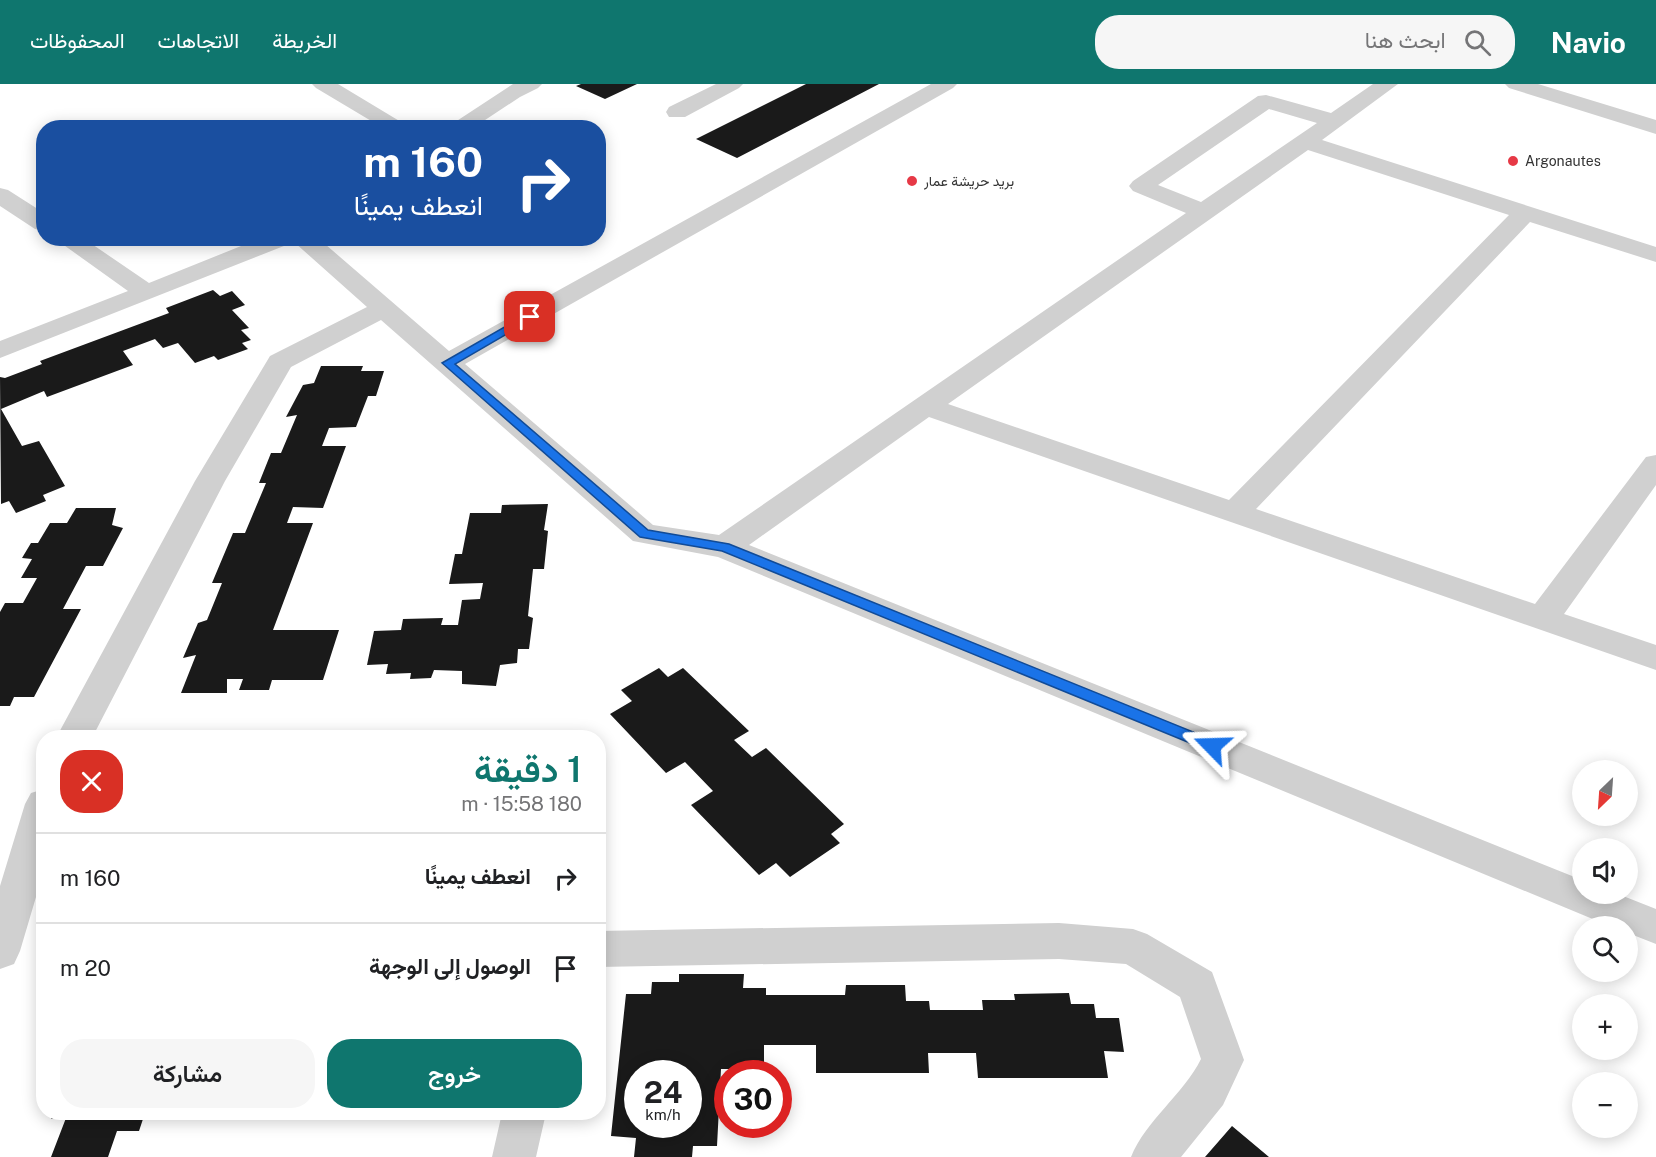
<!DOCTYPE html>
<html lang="ar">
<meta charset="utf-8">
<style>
:root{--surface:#fff;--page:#f6f6f6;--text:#202124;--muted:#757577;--line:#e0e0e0;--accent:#0f766e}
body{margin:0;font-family:"Public Sans",Vazirmatn,sans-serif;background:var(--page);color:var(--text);direction:rtl;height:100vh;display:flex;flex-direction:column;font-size:22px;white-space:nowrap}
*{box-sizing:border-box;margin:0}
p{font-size:20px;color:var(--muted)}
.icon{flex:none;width:33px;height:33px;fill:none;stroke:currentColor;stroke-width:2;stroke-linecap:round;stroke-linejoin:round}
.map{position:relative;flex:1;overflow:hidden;direction:ltr}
.details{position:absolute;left:36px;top:646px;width:570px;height:390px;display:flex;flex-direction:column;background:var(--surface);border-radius:24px;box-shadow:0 3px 15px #0003;direction:rtl}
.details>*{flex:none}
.guide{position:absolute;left:36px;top:36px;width:570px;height:126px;border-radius:24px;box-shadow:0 3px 15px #0003;direction:rtl;background:#1a4fa0;color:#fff;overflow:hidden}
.needle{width:39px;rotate:205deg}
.controls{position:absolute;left:1572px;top:676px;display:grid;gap:12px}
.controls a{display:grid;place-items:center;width:66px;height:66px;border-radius:50%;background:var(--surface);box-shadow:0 3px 15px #0003;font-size:30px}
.speed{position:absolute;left:624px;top:976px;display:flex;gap:12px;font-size:30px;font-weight:700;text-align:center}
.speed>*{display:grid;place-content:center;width:78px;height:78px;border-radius:50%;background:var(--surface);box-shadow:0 3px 15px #0003;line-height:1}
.speed small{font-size:15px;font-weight:400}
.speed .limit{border:9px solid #d22;background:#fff;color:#111}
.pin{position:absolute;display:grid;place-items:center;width:51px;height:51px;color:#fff;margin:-26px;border-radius:12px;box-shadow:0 3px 9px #0006}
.me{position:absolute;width:66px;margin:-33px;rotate:292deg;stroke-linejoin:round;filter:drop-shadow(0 0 4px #0008)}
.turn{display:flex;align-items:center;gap:21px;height:126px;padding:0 24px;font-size:27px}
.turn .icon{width:78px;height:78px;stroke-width:2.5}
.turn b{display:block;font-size:42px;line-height:51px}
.round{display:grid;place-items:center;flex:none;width:63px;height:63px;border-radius:24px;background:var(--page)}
.head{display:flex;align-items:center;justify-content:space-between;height:102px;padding:0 24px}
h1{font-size:36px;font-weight:600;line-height:45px;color:var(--accent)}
.button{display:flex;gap:12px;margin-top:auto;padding:12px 24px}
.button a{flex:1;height:69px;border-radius:24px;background:var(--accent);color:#fff;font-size:24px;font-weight:600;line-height:69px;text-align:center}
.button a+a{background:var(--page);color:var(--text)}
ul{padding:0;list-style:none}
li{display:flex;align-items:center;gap:18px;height:90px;padding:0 24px;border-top:2px solid var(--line)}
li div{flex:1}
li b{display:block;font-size:22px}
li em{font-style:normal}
header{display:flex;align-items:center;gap:36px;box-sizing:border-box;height:84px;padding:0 30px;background:var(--accent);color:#fff}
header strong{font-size:28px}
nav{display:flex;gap:33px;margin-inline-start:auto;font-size:21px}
.search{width:420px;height:54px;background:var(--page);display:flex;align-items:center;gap:15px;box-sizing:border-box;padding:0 21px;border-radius:24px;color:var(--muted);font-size:22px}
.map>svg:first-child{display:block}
.building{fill:#1a1a1a;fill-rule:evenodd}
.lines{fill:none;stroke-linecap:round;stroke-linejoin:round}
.minor{fill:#d0d0d0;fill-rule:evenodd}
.route{fill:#1a73e8;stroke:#114b97;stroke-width:1.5}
.poi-dot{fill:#e63946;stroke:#fff;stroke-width:2}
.labels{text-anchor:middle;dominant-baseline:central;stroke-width:6;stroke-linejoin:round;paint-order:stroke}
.far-poi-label{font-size:14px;fill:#333;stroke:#fff;text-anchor:start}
</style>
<header>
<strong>Navio</strong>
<div class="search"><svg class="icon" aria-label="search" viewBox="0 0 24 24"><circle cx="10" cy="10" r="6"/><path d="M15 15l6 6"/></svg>ابحث هنا</div>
<nav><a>الخريطة</a><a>الاتجاهات</a><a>المحفوظات</a></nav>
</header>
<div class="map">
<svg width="1656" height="1073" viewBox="0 0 1656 1073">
<rect width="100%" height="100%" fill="#fff"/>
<!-- building -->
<path class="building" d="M581,0H637L605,15L576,2Z
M806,0H879L737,74L696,55Z
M213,206L220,212L232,207L245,221L232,226L249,244L241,246L251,256L242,259L248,265L218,276L214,272L195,279L178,259L163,264L155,255L123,267L133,281L47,313L44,307L1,325L22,362L39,357L65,402L43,411L46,417L16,429L9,417L1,420L0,293L5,294L42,280L40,277L169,229L166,224Z
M321,282H363L361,287H384L376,312H368L356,343L329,344L322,362H346L323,424L293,423L287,439H313L273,546H339L323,596H272L269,606H239L243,595H227V609H181L196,571L183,574L198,539L207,536L222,499H212L233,449H245L266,399H259L271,369H281L297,331L286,333L303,301L314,299Z
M548,420L544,446L548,447L544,485H533L528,532L533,534L529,565H518L517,579L500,581L496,602L462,600V587L434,586L431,594L410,595L411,589L386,590L388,580L367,581L374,547L401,546L403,535L443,534L441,541H458L462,516L480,515L483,499L449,500L455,470H462L470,429H501L502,421Z
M76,424H116L112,441L123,444L103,482H86L63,525H81L34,613H14L10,622H0V528L5,519H23L37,494H21L32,475L22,474L31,459H38L50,439H67Z
M659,584L668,593L683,584L749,647L734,656L752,673L766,664L844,740L831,750L840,759L790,793L776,779L759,791L691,721L713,707L685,678L666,689L610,630L632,617L621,606Z
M679,890H744L743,904H766V911H845L846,901H905L906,917H929L930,926H983L982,916H1015L1014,910L1069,909L1071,920H1094L1096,934H1119L1124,968L1104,967L1108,994H978L976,969H928L929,989H816V961H764V985H721L717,1062H693L692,1073H634L636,1054L611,1052L626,910H651L652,898H679ZM638,990H688V1041H638Z
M53,1029H145L139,1047H117L108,1073H51L66,1034L51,1035Z
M1232,1042L1269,1073H1205Z"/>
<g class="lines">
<!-- minor -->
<path class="minor" d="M312,0H338L411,44H383L316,4Z
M513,0H542L538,4L520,13L473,44H446Z
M716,0H743L739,4L685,33H669L666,28L669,23Z
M931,0H957L953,4L465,280L653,441L719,451L1186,129L1133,107L1129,102L1133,97L1258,12L1266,11L1331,29L1373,0H1398L1322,56L1656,163V178L1530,138L1256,425L1535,520L1646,373L1656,371V401L1564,530L1656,561V586L929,333L749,461L1582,796V810H1618L1656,825V860L1628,849V843H1612L718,473L633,457L381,236L291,283L225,397L92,654H56L195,397L270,272L367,223L294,158L0,274V257L128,207L54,154H83L149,199L261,154H318L449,267ZM1269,25L1317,39L1201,118L1158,101ZM1308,66L1509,131L1229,416L948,320Z
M1505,0H1538L1656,36V50L1509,4Z
M0,104L8,106L44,129V147L35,145L0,122Z
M44,705V786L20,867L14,880L0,885V802L25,720L31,709Z
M1059,839L1133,845L1147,850L1212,888L1244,976L1223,1021L1181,1073H1131C1146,1036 1183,1011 1201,975L1180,913L1126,880L1059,875L598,883V847Z
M502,1029H546L536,1073H492Z"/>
</g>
<!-- route -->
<path class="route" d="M527,230L536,233L455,280L648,446L729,460L1218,658L1220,662L1218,666H1207L722,467L640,453L442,279Z"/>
<!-- markers -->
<g class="poi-dot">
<circle cx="1513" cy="77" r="6"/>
<circle cx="912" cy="97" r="6"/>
</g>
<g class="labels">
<!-- far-poi labels -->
<g class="far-poi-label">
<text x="1525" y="77">Argonautes</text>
<text x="924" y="97">بريد حريشة عمار</text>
</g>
</g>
</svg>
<div class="controls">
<a><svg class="needle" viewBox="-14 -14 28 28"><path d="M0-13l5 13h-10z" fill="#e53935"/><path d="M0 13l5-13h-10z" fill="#757577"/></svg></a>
<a><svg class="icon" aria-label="sound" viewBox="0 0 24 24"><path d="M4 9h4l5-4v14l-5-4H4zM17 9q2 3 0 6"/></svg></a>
<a><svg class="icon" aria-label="search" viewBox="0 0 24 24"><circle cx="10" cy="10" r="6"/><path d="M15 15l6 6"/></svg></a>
<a>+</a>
<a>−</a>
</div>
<div class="speed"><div>24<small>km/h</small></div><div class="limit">30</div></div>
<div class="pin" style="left:530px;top:233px;background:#d93025"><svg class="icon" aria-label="arrive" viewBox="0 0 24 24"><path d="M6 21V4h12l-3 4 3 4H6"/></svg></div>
<svg class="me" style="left:1212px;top:662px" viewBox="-20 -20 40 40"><path d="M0-17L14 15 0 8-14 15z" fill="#1a73e8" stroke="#fff" stroke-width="4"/></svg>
<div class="guide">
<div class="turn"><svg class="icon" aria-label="right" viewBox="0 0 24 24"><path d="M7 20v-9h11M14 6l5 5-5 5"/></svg><div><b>160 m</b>انعطف يمينًا</div></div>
</div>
<section class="details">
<div class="head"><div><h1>1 دقيقة</h1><p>180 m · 15:58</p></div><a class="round" style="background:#d93025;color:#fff"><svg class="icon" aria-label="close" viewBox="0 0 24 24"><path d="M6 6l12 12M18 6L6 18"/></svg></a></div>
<ul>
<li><svg class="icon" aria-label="right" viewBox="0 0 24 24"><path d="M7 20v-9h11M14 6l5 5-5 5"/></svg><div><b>انعطف يمينًا</b></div><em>160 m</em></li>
<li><svg class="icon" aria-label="arrive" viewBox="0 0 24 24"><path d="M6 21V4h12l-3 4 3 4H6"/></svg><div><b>الوصول إلى الوجهة</b></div><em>20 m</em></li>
</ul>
<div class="button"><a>خروج</a><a>مشاركة</a></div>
</section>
</div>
